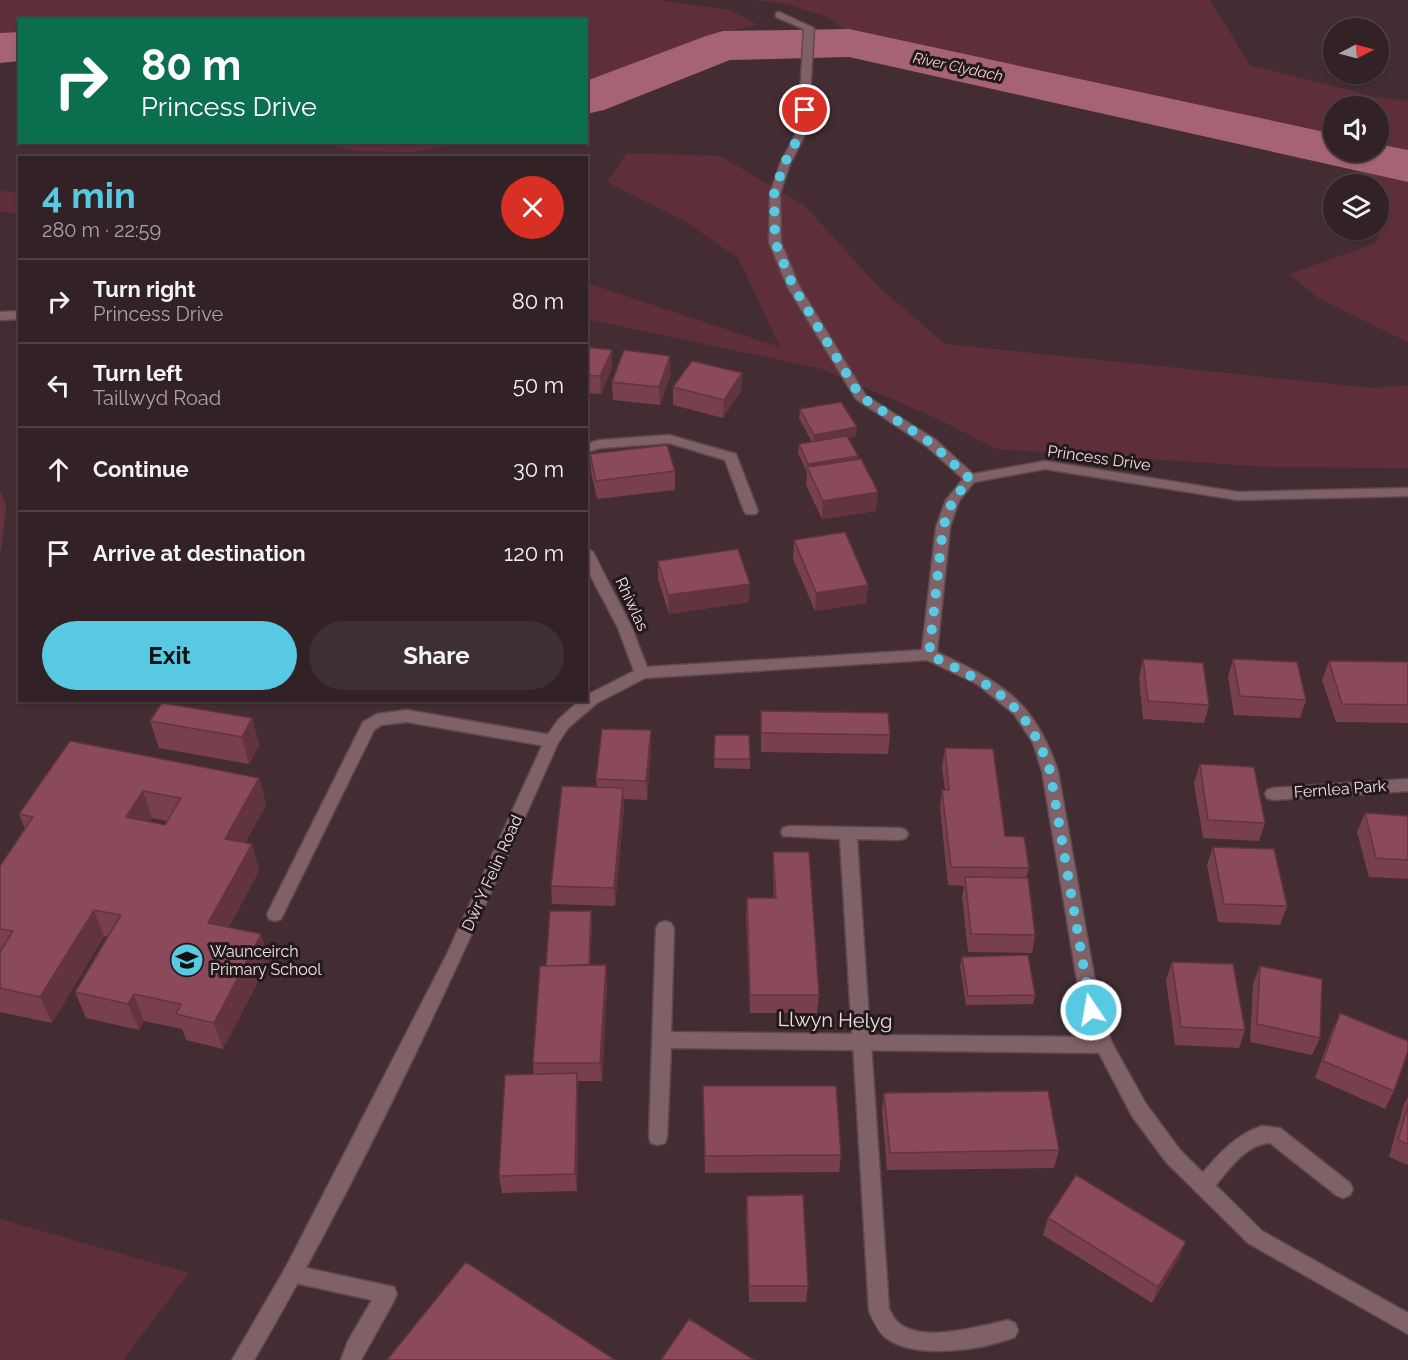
<!DOCTYPE html>
<meta charset="utf-8">
<style>
:root{--surface:#322226;--page:#3d2f32;--text:#f1f3f6;--muted:#a8a4a7;--line:#4d3f43;--accent:#57c9e2}
body{margin:0;font-family:Raleway,sans-serif;background:var(--page);color:var(--text);height:100vh;display:flex;flex-direction:column;font-size:22px;white-space:nowrap}
*{box-sizing:border-box;margin:0}
p{font-size:20px;color:var(--muted)}
.icon{flex:none;width:33px;height:33px;fill:none;stroke:currentColor;stroke-width:2;stroke-linecap:round;stroke-linejoin:round}
.map{position:relative;flex:1;overflow:hidden}
.drawer{position:absolute;left:18px;top:156px;width:570px;height:546px;display:flex;flex-direction:column;background:var(--surface);border-radius:0px;box-shadow:0 2px 4px #0004,0 0 0 2px var(--line)}
.drawer>*{flex:none}
.top-card{position:absolute;left:18px;top:18px;width:570px;height:126px;border-radius:0px;box-shadow:0 2px 4px #0004,0 0 0 2px var(--line);background:#0b6e4f;color:#fff;overflow:hidden}
.needle{width:39px;rotate:84deg}
.fabs{position:absolute;left:1323px;top:18px;display:grid;gap:12px}
.fabs a{display:grid;place-items:center;width:66px;height:66px;border-radius:50%;background:var(--surface);box-shadow:0 2px 4px #0004,0 0 0 2px var(--line);font-size:30px}
.pin{position:absolute;display:grid;place-items:center;width:51px;height:51px;color:#fff;margin:-26px;border:3px solid #fff;border-radius:50%;box-shadow:0 2px 6px #0007}
.me{position:absolute;width:66px;margin:-33px;rotate:348deg;stroke-linejoin:round;filter:drop-shadow(0 0 4px #0008)}
.turn{display:flex;align-items:center;gap:21px;height:126px;padding:0 24px;font-size:27px}
.turn .icon{width:78px;height:78px;stroke-width:2.5}
.turn b{display:block;font-size:42px;line-height:51px}
.round{display:grid;place-items:center;flex:none;width:63px;height:63px;border-radius:32px;background:var(--page)}
.overview{display:flex;align-items:center;justify-content:space-between;height:102px;padding:0 24px}
h1{font-size:36px;font-weight:700;line-height:45px;color:var(--accent)}
.button{display:flex;gap:12px;margin-top:auto;padding:12px 24px}
.button a{flex:1;height:69px;border-radius:36px;background:var(--accent);color:#111;font-size:24px;font-weight:700;line-height:69px;text-align:center}
.button a+a{background:var(--page);color:var(--text)}
ul{padding:0;list-style:none}
li{display:flex;align-items:center;gap:18px;height:84px;padding:0 24px;border-top:2px solid var(--line)}
li div{flex:1}
li b{display:block;font-size:22px}
li em{font-style:normal}
.map>svg:first-child{display:block}
.green{fill:#5f2e3b;fill-rule:evenodd}
.lines{fill:none;stroke-linecap:round;stroke-linejoin:round}
.river{fill:#a66373;fill-rule:evenodd}
.service-casing{stroke:#5e494e;stroke-width:3}
.minor-casing{stroke:#5e494e;stroke-width:3}
.service{fill:#7f6167;fill-rule:evenodd}
.minor{fill:#7f6167;fill-rule:evenodd}
.wall{fill:#78404d;fill-rule:evenodd}
.shaded-wall{fill:#61343f}
.building{fill:#8b4a5a;stroke:#61343f;stroke-width:1.5;fill-rule:evenodd}
.route{stroke:#57c9e2;stroke-width:10;stroke-dasharray:0 18}
.labels{text-anchor:middle;dominant-baseline:central;stroke-width:6;stroke-linejoin:round;paint-order:stroke}
.far-water-label{font-size:15px;font-style:italic;fill:#f6ccd4;stroke:#23191b}
.street-label{font-size:16px;fill:#eedfe2;stroke:#23191b}
.poi-label{font-size:16px;fill:#eedfe2;stroke:#23191b;text-anchor:start}
.near-street-label{font-size:20px;fill:#eedfe2;stroke:#23191b}
</style>
<div class="map">
<svg width="1408" height="1360" viewBox="0 0 1408 1360">
<rect width="100%" height="100%" fill="#432d32"/>
<!-- green -->
<path class="green" d="M0,0H658L730,10L758,25L725,32L671,50L587,87L586,20H20L19,56L0,61Z
M753,0H1210L1250,65L1372,96L1408,101V342L1318,298L1289,274L1377,243L1382,195L1379,192L1378,184H1370L1311,135L854,36L825,16L786,4ZM1334,106H1378V152H1334Z
M326,143H463L414,152L353,151Z
M627,153L720,156L804,205L878,286L945,344L1372,388L1408,385V468L1269,467L997,449L938,419L822,369L587,319V283L780,347L738,258L683,220L607,182Z
M0,191L19,192V214L0,211Z
M0,1219L189,1273L123,1360H0Z"/>
<g class="lines">
<!-- river -->
<path class="river" d="M849,29L1334,134V152H1378V144L1408,150V182L849,57L730,60L604,110L586,114V81L706,36L723,31Z
M20,32V61L0,63V33Z"/>
<!-- service casing -->
<g class="service-casing">
<path id="service" d="M779,12L814,28L808,129L790,164L780,194L781,242L799,286L866,396L860,400L854,396L787,286L769,242L770,194L780,164L798,129L804,29L776,17V13Z
M407,710L551,735L556,737L559,741L556,745L551,747L407,722L381,725L374,730L281,919L275,921L269,919L267,914L363,722L377,714Z
M862,1035L868,1038L871,1043L889,1309C892,1314 895,1321 900,1324C924,1343 981,1326 1008,1320L1015,1323L1018,1330L1015,1337C982,1350 916,1360 886,1338C878,1332 873,1320 869,1311L853,1043L856,1038Z
M1262,1126L1280,1128L1350,1183L1353,1189L1350,1195L1343,1198L1336,1195L1270,1143C1244,1144 1226,1174 1210,1192L1203,1195L1196,1192L1193,1186L1196,1180C1217,1157 1232,1136 1262,1126Z
M293,1265L394,1287L397,1294L394,1301L361,1360H341L348,1341L372,1300L286,1281L283,1274L286,1267Z"/>
</g>
<!-- minor casing -->
<g class="minor-casing">
<path id="minor" d="M20,311V319L0,320V312Z
M860,392L936,440L973,474L1045,461L1238,492L1408,488V496L1238,500L1045,469L974,482L959,501L950,527L937,652C1002,683 1033,699 1058,771L1100,1010L1112,1043L1146,1104L1180,1150L1262,1231L1408,1313V1334L1248,1243L1166,1162L1132,1116L1099,1053L671,1048L667,1137L665,1143L658,1145L651,1143L649,1137L656,928L659,923L665,921L671,923L674,928L671,1032L852,1034L840,839L783,836L781,832L783,828L789,826L900,828L906,830L908,834L906,838L900,840L857,839L870,1035L1092,1037L1082,1010L1042,771L1033,743L1014,714L977,684L927,660L645,678L597,703L568,728L558,743C465,952 369,1163 254,1360H232L286,1267L446,956L546,737L558,720L580,700H586L587,695L634,671L618,628L586,567V548L593,552L632,628L647,667L922,650L936,527L946,500L963,479L926,446L856,399L854,396Z
M669,435L736,454L758,511L756,514H746L744,511L725,460L669,443L601,448L586,452V444L600,440Z
M1408,779V791L1273,800L1267,798L1265,794L1267,790L1273,788Z"/>
</g>
<!-- service -->
<use href="#service" class="service"/>
<!-- minor -->
<use href="#minor" class="minor"/>
</g>
<!-- wall -->
<path class="wall" d="M586,347L612,350V368L601,394L586,393Z
M742,373L741,391L723,418L673,405V387Z
M671,374L660,405L613,400L612,382Z
M800,409L856,436L848,438L858,456L857,460L876,511L822,519L806,485L807,472L798,453L799,444L812,442L799,418Z
M590,454L675,471V490L597,499L591,472Z
M794,540L868,585L866,603L815,611L793,559Z
M658,561L749,602L669,614L658,579Z
M1143,659L1209,705L1204,723L1143,719L1139,678Z
M1233,659L1306,700L1300,718L1234,715L1228,677Z
M1329,661L1408,662V723L1336,722L1322,680Z
M761,711L890,735L888,754L761,752Z
M252,718L259,745L249,764L159,748L150,721Z
M715,735L750,759V769L714,768Z
M70,741L259,778L266,805L245,843L252,844L259,871L229,927L261,934L269,960L223,1049L186,1040L182,1029L144,1021L139,1030L86,1018L75,992L108,937L104,936L52,1023L0,1012V866L25,829L19,814ZM152,818L167,821L165,825L149,822Z
M945,748L1005,836L1029,868L1026,878L1035,935L1032,953L968,952L962,896L964,886L948,885L940,808L942,790H945L942,767Z
M651,749L647,800L623,799L624,806L615,906L552,904L551,886L597,787L596,779Z
M1200,764L1265,823L1259,841L1203,838L1194,783Z
M1365,813L1408,816V879L1369,877L1357,832Z
M1213,847L1287,906L1280,925L1218,922L1207,865Z
M773,852L819,995L817,1013H750L746,916L747,898H774L773,871Z
M591,911L592,920L590,965L607,983L602,1081H578V1090L577,1191L502,1193L499,1176L534,1074L533,1063L546,966Z
M962,957L1035,995L1033,1004L966,1005L960,966Z
M1172,962L1245,1030L1239,1048L1175,1045L1166,980Z
M1260,966L1320,1038L1312,1055L1250,1042L1253,984Z
M1340,1013L1394,1091L1385,1109L1315,1078L1332,1031Z
M703,1086L841,1155L839,1172L705,1173Z
M884,1093L1059,1150L1054,1168L887,1170L882,1111Z
M1408,1097V1165L1389,1157L1404,1104Z
M747,1196L808,1286L806,1302H749L746,1213Z
M1048,1218L1179,1258L1152,1303L1043,1235Z"/>
<!-- shaded-wall -->
<path class="shaded-wall" d="M612,350V368L601,394L600,376Z
M670,356L671,374L660,405L659,387Z
M742,373L741,391L723,418L724,400Z
M857,427L856,436L814,444V435Z
M858,456L857,465L808,469V464Z
M0,490L6,506L1,551H0Z
M878,492L876,511L822,519L823,501Z
M750,584L749,602L669,614L668,595Z
M868,585L866,603L815,611L816,593Z
M252,718L259,745L249,764L242,737Z
M651,730V749L647,800L646,781Z
M259,778L266,805L233,865L225,839Z
M623,788L624,806L615,906L614,888Z
M143,791L152,818L136,844L126,817Z
M252,844L259,871L217,949L208,923Z
M94,910L104,936L52,1023L40,997Z
M591,911L592,920L590,976L589,967Z
M261,934L269,960L223,1049L214,1023Z
M606,965L607,983L602,1081L600,1063Z
M134,994L144,1021L139,1030L128,1004Z
M577,1073L578,1090L577,1191L575,1174Z
M1186,1242L1179,1258L1152,1303L1158,1287Z"/>
<!-- building -->
<path class="building" d="M586,347L612,350L600,376L586,375Z
M624,350L670,356L659,387L612,382Z
M692,361L742,373L724,400L673,387Z
M841,402L857,427L814,435L800,409Z
M847,436L858,456L808,464L799,444Z
M667,445L675,471L596,481L590,454Z
M861,459L878,492L823,501L807,467Z
M845,532L868,585L816,593L794,540Z
M738,549L750,584L668,595L658,561Z
M1143,659L1203,663L1209,705L1148,701Z
M1233,659L1297,662L1306,700L1240,696Z
M1329,661L1408,662V705L1342,704Z
M162,703L252,718L242,737L150,721Z
M761,711L888,713L890,735L761,733Z
M602,729L651,730L646,781L596,779Z
M715,735H749L750,759H714Z
M70,741L259,778L225,839L252,844L208,923L261,934L214,1023L176,1014L181,1004L134,994L128,1004L75,992L121,915L94,910L40,997L0,988V952L13,931L0,929V866L33,817L19,814ZM143,791L181,798L165,825L126,817Z
M945,748L993,749L1005,836L1024,837L1029,868L951,867L942,790H949Z
M1200,764L1254,767L1265,823L1208,820Z
M562,786L623,788L614,888L551,886Z
M1365,813L1408,816V860L1376,858Z
M1213,847L1274,849L1287,906L1224,904Z
M773,852H809L819,995H750L747,898H776Z
M965,877L1028,878L1035,935L971,934Z
M550,911H591L589,965L546,966Z
M1028,955L1035,995L968,996L962,957Z
M1172,962L1233,964L1245,1030L1181,1027Z
M606,965L600,1063H533L540,966Z
M1260,966L1322,979L1320,1038L1257,1024Z
M1340,1013L1408,1041V1051L1394,1091L1323,1061Z
M577,1073L575,1174L499,1176L505,1075Z
M703,1086H836L841,1155L705,1156Z
M1048,1091L1059,1150L890,1153L884,1093Z
M1408,1105V1144L1398,1140Z
M1076,1175L1186,1242L1158,1287L1048,1218Z
M803,1195L808,1286H749L747,1196Z
M466,1262L615,1360H387Z
M689,1319L754,1360H661Z"/>
<g class="lines">
<!-- route -->
<path class="route" d="M805,110L803,129L784,164L774,194L775,242L793,286L860,396L931,443L970,479L953,500L943,527L929,655C992,685 1027,702 1050,771L1091,1010"/>
</g>
<!-- icons -->
<defs>
<g id="school-disc" transform="scale(1.725)"><circle r="9.5" fill="#57c9e2" stroke="#23191b"/><path d="M0-5L7-2L0 1L-7-2ZM-4 1L0 2.5L4 1V4Q0 6-4 4Z" fill="#111"/></g>
</defs>
<g fill-rule="evenodd">
<use href="#school-disc" x="187" y="960"/>
</g>
<g class="labels">
<!-- far-water labels -->
<g class="far-water-label">
<text transform="translate(958 67) rotate(12)">River Clydach</text>
</g>
<!-- street labels -->
<g class="street-label">
<text transform="translate(1099 458) rotate(8)">Princess Drive</text>
<text transform="translate(632 604) rotate(65)">Rhiwlas</text>
<text transform="translate(1340 789) rotate(-4)">Fernlea Park</text>
<text transform="translate(492 873) rotate(-66)">Dŵr Y Felin Road</text>
</g>
<!-- poi labels -->
<g class="poi-label">
<text x="210" y="951">Waunceirch<tspan x="210" dy="18">Primary School</tspan></text>
</g>
<!-- near-street labels -->
<g class="near-street-label">
<text transform="translate(835 1020) rotate(1)">Llwyn Helyg</text>
</g>
</g>
</svg>
<div class="fabs">
<a><svg class="needle" viewBox="-14 -14 28 28"><path d="M0-13l5 13h-10z" fill="#e53935"/><path d="M0 13l5-13h-10z" fill="#a8a4a7"/></svg></a>
<a><svg class="icon" aria-label="sound" viewBox="0 0 24 24"><path d="M4 9h4l5-4v14l-5-4H4zM17 9q2 3 0 6"/></svg></a>
<a><svg class="icon" aria-label="layers" viewBox="0 0 24 24"><path d="M12 4l9 5-9 5-9-5zM3 14l9 5 9-5"/></svg></a>
</div>
<div class="pin" style="left:805px;top:110px;background:#d93025"><svg class="icon" aria-label="arrive" viewBox="0 0 24 24"><path d="M6 21V4h12l-3 4 3 4H6"/></svg></div>
<svg class="me" style="left:1091px;top:1010px" viewBox="-20 -20 40 40"><circle r="17" fill="#57c9e2" stroke="#fff" stroke-width="3"/><path d="M0-11L8 9 0 5-8 9z" fill="#fff"/></svg>
<div class="top-card">
<div class="turn"><svg class="icon" aria-label="right" viewBox="0 0 24 24"><path d="M7 20v-9h11M14 6l5 5-5 5"/></svg><div><b>80 m</b>Princess Drive</div></div>
</div>
<section class="drawer">
<div class="overview"><div><h1>4 min</h1><p>280 m · 22:59</p></div><a class="round" style="background:#d93025;color:#fff"><svg class="icon" aria-label="close" viewBox="0 0 24 24"><path d="M6 6l12 12M18 6L6 18"/></svg></a></div>
<ul>
<li><svg class="icon" aria-label="right" viewBox="0 0 24 24"><path d="M7 20v-9h11M14 6l5 5-5 5"/></svg><div><b>Turn right</b><p>Princess Drive</p></div><em>80 m</em></li>
<li><svg class="icon" aria-label="left" viewBox="0 0 24 24"><path d="M17 20v-9H6M10 6l-5 5 5 5"/></svg><div><b>Turn left</b><p>Taillwyd Road</p></div><em>50 m</em></li>
<li><svg class="icon" aria-label="ahead" viewBox="0 0 24 24"><path d="M12 20V5M6 11l6-6 6 6"/></svg><div><b>Continue</b></div><em>30 m</em></li>
<li><svg class="icon" aria-label="arrive" viewBox="0 0 24 24"><path d="M6 21V4h12l-3 4 3 4H6"/></svg><div><b>Arrive at destination</b></div><em>120 m</em></li>
</ul>
<div class="button"><a>Exit</a><a>Share</a></div>
</section>
</div>
